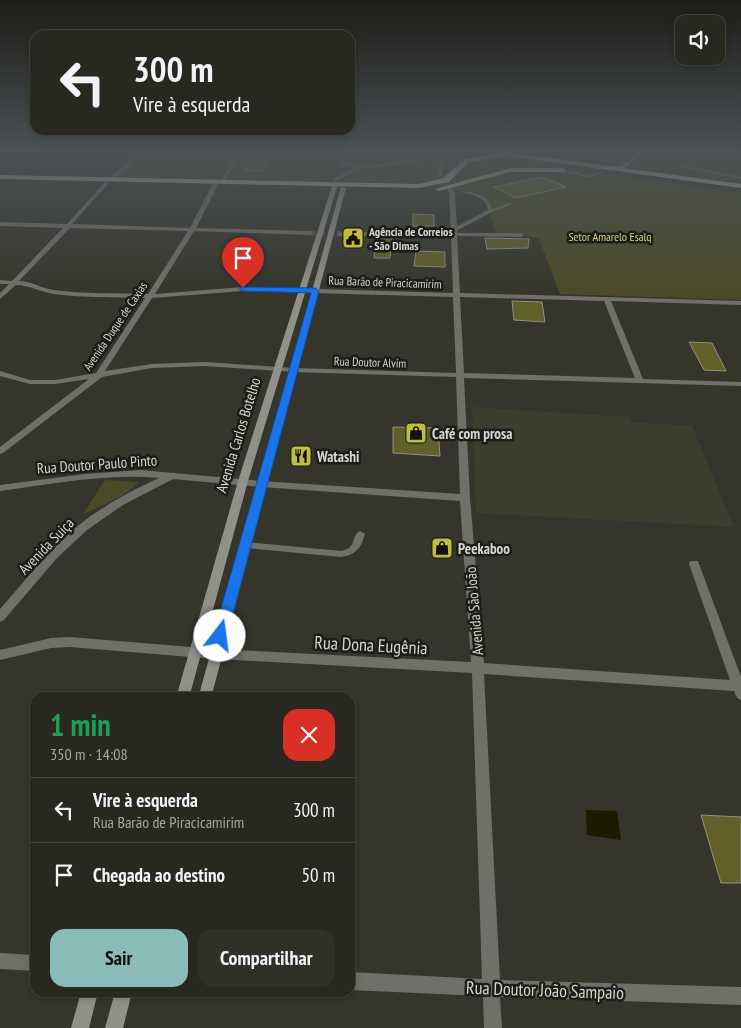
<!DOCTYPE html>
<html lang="pt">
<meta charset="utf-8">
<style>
:root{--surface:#282820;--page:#303029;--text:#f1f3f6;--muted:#a5a6a5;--line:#44443e;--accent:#8bbbb9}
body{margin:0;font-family:"PT Sans Narrow",sans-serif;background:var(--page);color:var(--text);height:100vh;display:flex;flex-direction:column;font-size:19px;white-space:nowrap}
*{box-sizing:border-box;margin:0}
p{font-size:16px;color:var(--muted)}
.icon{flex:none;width:28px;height:28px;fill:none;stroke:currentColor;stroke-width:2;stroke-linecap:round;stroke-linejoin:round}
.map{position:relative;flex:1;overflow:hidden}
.side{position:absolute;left:30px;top:692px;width:325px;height:305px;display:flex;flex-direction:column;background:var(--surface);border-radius:15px;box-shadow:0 2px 8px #0003,0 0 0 1px var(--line)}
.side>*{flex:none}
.hud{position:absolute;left:30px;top:30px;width:325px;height:105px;border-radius:15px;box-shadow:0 2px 8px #0003,0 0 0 1px var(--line);background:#282820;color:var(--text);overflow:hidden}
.fabs{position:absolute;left:675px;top:15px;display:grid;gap:10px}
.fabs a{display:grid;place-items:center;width:50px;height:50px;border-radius:10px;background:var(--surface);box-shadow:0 2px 8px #0003,0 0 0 1px var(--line);font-size:25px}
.pin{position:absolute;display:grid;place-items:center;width:42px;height:42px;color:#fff;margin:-51px -21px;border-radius:50% 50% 50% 0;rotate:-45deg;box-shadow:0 0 5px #0007}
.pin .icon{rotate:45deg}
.me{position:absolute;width:55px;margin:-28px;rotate:15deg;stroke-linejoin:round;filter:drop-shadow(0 0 4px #0008)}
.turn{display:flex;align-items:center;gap:18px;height:105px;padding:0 20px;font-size:22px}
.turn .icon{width:65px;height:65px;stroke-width:2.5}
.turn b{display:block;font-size:35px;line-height:42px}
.round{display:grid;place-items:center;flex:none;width:52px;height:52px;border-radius:15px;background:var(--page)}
.headline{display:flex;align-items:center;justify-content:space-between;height:85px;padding:0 20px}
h1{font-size:30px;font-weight:800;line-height:38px;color:#1e9e55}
.button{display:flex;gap:10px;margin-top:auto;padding:10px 20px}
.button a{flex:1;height:58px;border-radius:15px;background:var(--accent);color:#111;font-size:20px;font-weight:800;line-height:58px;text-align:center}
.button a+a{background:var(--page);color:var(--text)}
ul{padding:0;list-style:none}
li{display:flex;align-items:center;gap:15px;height:65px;padding:0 20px;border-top:1px solid var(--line)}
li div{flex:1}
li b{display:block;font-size:19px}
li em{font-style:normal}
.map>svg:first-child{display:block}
.built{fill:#3c3d2d}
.green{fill:#4b4a28}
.water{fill:#1b1b01}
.building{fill:#61602a;stroke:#929287}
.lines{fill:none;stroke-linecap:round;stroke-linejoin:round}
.street-tunnel{stroke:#4d4d44;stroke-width:6;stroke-dasharray:6 3;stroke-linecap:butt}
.path{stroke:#7d7d74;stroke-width:1;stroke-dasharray:2 1;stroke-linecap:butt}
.lane{fill:#70706b;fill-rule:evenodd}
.street{fill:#70706b;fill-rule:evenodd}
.secondary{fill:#919189;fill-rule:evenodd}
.highway{fill:#c1c1b5;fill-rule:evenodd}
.route{fill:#1a73e8;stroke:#114b97}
.labels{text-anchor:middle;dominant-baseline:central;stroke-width:5;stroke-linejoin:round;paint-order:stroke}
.far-poi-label{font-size:12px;font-weight:bold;fill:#d7d7d1;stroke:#1c1c18;text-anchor:start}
.far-park-label{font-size:12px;fill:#d4d481;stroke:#1c1c18}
.far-street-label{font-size:12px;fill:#d7d7d1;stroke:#1c1c18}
.poi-label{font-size:15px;font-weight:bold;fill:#d7d7d1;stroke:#1c1c18;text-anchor:start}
.street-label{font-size:15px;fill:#d7d7d1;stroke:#1c1c18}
.near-street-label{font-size:18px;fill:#d7d7d1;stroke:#1c1c18}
</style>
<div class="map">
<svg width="741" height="1028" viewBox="0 0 741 1028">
<rect width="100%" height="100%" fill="#35352b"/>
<!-- built -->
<path class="built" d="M472,407L629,417L632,422L692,426L734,527L476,513Z"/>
<!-- green -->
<path class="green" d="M139,151H741V186L617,170L587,171L741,193V300L560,294L539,239L526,235L496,234L487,201L474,195L434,184L325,183L169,176L112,179Z
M105,480L139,482C123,498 103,505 83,514Z"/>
<!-- water -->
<path class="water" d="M586,810L617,811L621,840L587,835Z"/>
<!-- building -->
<path class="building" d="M254,153H266L264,157L269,158L263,171H245Z
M543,177L566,187L516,198L494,187Z
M413,214L434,215V226H413Z
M376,238H392L390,258H374Z
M485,238L529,239L528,248L487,249Z
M416,251L445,252V267L414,266Z
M512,301L542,302L545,322L514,320Z
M689,342L712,343L726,371L704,370Z
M393,427L438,428L440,456L393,453Z
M701,815L741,817V883H721Z"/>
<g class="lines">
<!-- street-tunnel -->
<path class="street-tunnel" d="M310,233L340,234"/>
<!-- path -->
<path class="path" d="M376,151L384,158
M607,158L623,155"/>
<!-- lane -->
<path class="lane" d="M140,151H144L114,180H110V178Z
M238,151H242L224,182L220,183Z
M301,151H346L344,162C348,163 352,165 355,166C389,170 435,141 465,163L462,164L452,158L436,157L444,160L442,175L440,176L438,175L440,161L432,158L387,166L361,168L335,181L333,179L355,168L341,164L342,153Z
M414,151H426L434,153L432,154Z
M444,151H491L514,154L512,155L487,153H445L443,152Z
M716,151L741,154V156L718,152Z
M682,165L741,177V179L681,167Z
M553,170L576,172L588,176L601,171L603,172L588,178L575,174L552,172Z
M463,191C475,192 489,196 492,209L510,203L512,204L492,212L456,231H452V229L488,210C487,198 474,195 463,193Z
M360,531L365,534C361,548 356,555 341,557L245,548L242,547L240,545L242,543L245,542L341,551C358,548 350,536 360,531Z"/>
<!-- street -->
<path class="street" d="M106,181L108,184L72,224L190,228L212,185L215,183L218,185L196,228L310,231L313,233L310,235L194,231L155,294L243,287L453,293L451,236H340L337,234L340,232L451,233L449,192L446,187L449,185L455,192L457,233H521L524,235L521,237L457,236L460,293L741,301V305L611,301L643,379L741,382V386L464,378L470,498L484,663L730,680L689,564L690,561H698L699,564L741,677V700L737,698L734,691L484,674L500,980L741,987V1005L500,997L502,1028H484L483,996L350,990V972L482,979L472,673L215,659L70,647L51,648L0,660V650L51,638L70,637L215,649L471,662L460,501L261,487L173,479L123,505L87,530L57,558L4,620L0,622V609C26,580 49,549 79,525C104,505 131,491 159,478C107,473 52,484 0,491V485L85,474L141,470L261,481L460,494L456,377L293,372L205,366L152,368L102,377L3,453L0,454V447L89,379L55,384H30L0,376V371L30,380H55L96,373L145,298C115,297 84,298 54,294C40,292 29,285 16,285L0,299V293L9,284H0V280L12,281L63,228L0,226V222L67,224ZM70,228L188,231L148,294C116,293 84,294 53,290C41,288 31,281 19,281ZM243,291L453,297L456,373L293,368L205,362L152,364L105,371L152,298ZM460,297L604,301L635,378L464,373Z
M0,953L35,955V971L0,969Z"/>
<!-- secondary -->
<path class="secondary" d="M642,151H647L622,170H618V168Z
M333,183L338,184L248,481L189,698H176L238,481Z
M341,187L346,188L211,698H198Z
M81,992H98L89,1028H71Z
M115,992H132L123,1028H105Z"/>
<!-- highway -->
<path class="highway" d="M506,152L741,184V188L506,156L469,162L449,182L419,188L0,179V175L419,184L443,178L465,159Z
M510,168H563L567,170L563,172H510L439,191L435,189Z"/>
</g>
<!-- sky -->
<linearGradient id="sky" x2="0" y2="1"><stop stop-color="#1d1d18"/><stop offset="0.51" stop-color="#4b5155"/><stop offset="1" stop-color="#4b5155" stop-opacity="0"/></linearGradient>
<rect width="741" height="295" fill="url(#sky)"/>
<!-- route -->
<path class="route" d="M240,287L315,288L319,291L227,636L225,640L220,642L215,640L213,636L311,293L243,291L240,290Z"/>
<!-- icons -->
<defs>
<g id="civic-square" transform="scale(1.125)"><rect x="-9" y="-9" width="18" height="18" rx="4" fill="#c0be40" stroke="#1c1c18"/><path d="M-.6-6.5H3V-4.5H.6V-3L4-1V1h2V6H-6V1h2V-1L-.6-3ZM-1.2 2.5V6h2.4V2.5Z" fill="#111"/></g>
<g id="shop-square" transform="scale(1.125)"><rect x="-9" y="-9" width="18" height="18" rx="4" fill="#c0be40" stroke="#1c1c18"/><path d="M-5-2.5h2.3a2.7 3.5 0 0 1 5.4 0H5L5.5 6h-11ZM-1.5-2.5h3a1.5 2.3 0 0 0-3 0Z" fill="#111"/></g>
<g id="restaurant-square" transform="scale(1.125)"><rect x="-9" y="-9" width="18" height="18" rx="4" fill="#c0be40" stroke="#1c1c18"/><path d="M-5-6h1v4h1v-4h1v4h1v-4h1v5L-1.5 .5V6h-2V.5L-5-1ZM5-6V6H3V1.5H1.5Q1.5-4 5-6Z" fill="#111"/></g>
</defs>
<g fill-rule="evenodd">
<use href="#civic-square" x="353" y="238"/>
<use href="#shop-square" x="416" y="433"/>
<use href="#restaurant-square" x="301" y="456"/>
<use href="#shop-square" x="442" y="548"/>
</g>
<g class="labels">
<!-- far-poi labels -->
<g class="far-poi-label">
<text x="369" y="231">Agência de Correios<tspan x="369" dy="14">- São Dimas</tspan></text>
</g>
<!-- far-park labels -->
<g class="far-park-label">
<text x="610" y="236">Setor Amarelo Esalq</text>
</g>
<!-- far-street labels -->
<g class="far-street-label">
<text transform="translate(385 282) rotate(2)">Rua Barão de Piracicamirim</text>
<text transform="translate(115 326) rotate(-56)">Avenida Duque de Caxias</text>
<text transform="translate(370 362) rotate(2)">Rua Doutor Alvim</text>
</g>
<!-- poi labels -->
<g class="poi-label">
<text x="432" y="433">Café com prosa</text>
<text x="317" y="456">Watashi</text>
<text x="458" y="548">Peekaboo</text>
</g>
<!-- street labels -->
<g class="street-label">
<text transform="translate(238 435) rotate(-73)">Avenida Carlos Botelho</text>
<text transform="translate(97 464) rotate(-4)">Rua Doutor Paulo Pinto</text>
<text transform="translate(46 546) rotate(-46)">Avenida Suiça</text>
<text transform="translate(474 611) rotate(-95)">Avenida São João</text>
</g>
<!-- near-street labels -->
<g class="near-street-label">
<text transform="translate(371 645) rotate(3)">Rua Dona Eugênia</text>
<text transform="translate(545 990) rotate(2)">Rua Doutor João Sampaio</text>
</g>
</g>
</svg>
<div class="fabs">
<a><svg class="icon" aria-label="sound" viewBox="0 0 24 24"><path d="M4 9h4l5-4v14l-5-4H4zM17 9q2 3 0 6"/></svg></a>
</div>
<div class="pin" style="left:243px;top:288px;background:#d93025"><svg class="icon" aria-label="arrive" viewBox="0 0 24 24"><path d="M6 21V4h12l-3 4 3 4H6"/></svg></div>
<svg class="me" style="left:220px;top:636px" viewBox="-20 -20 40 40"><circle r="19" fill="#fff"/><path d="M0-13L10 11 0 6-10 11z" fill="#1a73e8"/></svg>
<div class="hud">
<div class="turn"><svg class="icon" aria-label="left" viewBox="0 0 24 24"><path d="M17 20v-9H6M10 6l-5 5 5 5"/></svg><div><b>300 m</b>Vire à esquerda</div></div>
</div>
<section class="side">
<div class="headline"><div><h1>1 min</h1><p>350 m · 14:08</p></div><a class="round" style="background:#d93025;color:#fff"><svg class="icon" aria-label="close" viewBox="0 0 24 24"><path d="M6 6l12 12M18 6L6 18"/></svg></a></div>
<ul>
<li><svg class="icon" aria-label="left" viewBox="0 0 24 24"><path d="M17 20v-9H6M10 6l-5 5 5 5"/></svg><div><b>Vire à esquerda</b><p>Rua Barão de Piracicamirim</p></div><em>300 m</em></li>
<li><svg class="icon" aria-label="arrive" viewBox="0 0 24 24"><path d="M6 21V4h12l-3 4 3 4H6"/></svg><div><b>Chegada ao destino</b></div><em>50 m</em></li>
</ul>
<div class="button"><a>Sair</a><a>Compartilhar</a></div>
</section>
</div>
